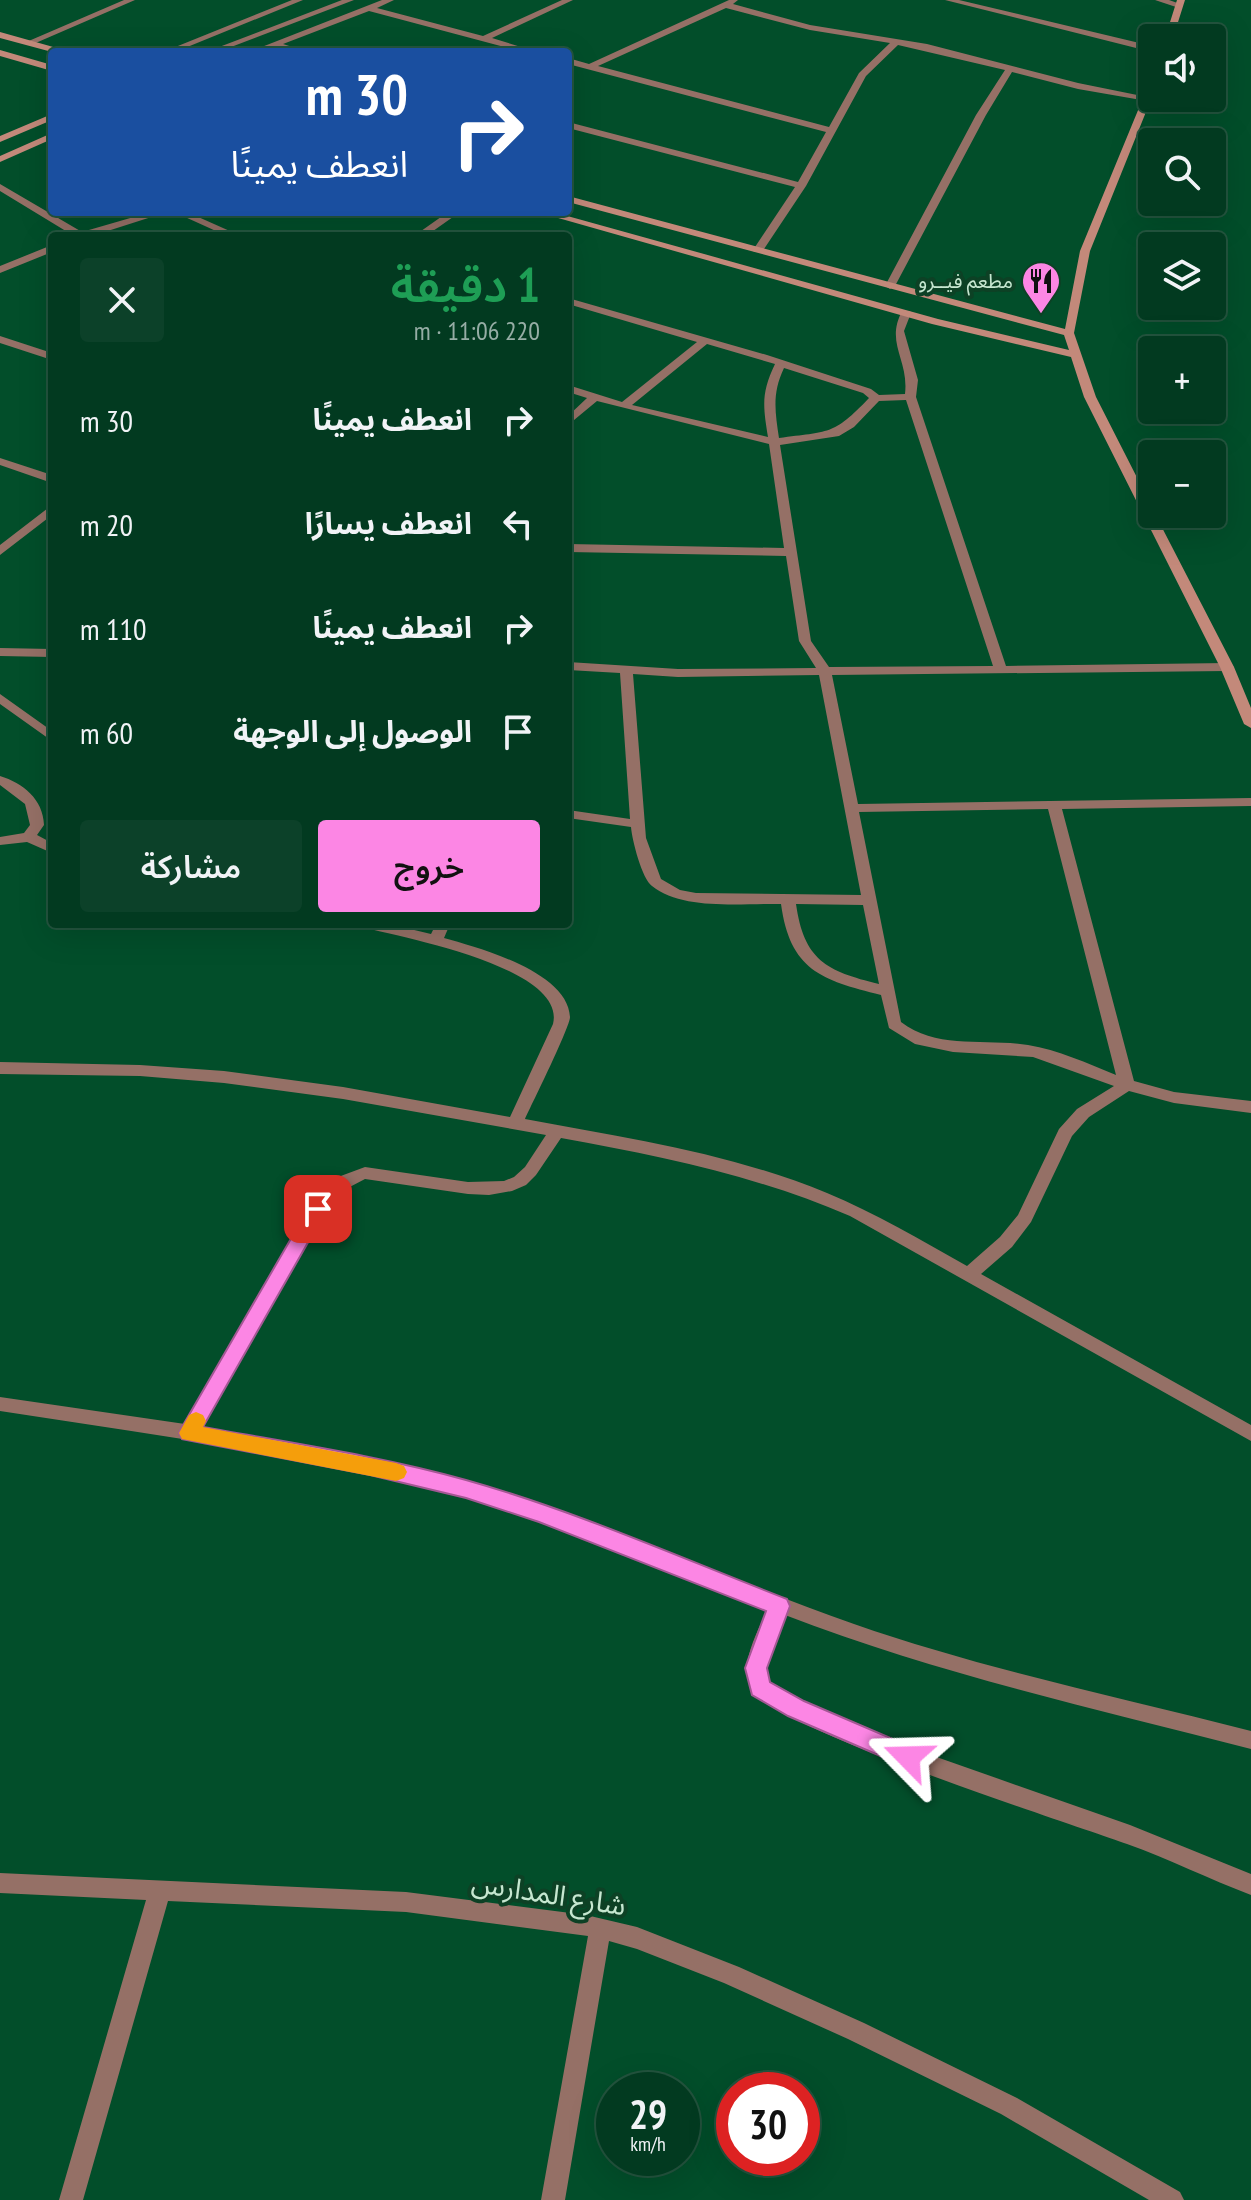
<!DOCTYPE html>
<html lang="ar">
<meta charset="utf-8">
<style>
:root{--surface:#023a20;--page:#0c4129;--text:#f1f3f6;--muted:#96ada5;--line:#23543e;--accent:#fc86e4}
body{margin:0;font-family:"PT Sans Narrow","Noto Sans Arabic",sans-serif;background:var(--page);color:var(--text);direction:rtl;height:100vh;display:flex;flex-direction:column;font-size:30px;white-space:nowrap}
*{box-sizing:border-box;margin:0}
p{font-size:26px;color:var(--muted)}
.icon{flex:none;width:44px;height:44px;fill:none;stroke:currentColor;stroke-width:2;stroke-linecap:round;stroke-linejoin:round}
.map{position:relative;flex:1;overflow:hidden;direction:ltr}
.panel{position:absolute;left:48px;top:232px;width:524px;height:696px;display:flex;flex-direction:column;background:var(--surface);border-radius:8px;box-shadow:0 8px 32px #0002,0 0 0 2px var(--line);direction:rtl}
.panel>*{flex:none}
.guide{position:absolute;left:48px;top:48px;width:524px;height:168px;border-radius:8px;box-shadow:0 8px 32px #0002,0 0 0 2px var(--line);direction:rtl;background:#1a4fa0;color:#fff;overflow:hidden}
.fabs{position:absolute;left:1138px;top:24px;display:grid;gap:16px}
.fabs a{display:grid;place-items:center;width:88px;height:88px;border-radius:8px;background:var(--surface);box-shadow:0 8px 32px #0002,0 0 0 2px var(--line);font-size:40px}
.speed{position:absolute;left:596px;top:2072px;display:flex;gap:16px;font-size:40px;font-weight:700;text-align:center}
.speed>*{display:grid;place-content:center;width:104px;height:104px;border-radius:50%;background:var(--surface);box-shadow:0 8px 32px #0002,0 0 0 2px var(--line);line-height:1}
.speed small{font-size:20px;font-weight:400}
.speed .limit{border:12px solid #d22;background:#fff;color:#111}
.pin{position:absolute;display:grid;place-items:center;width:68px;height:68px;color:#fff;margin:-34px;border-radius:16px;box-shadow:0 4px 12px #0006}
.me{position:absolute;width:88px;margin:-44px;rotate:292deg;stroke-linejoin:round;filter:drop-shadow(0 0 6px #0008)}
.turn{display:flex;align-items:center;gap:28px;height:168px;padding:0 32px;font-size:36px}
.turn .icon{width:104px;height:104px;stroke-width:2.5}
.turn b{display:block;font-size:56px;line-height:68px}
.round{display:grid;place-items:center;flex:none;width:84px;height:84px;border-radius:8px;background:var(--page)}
.head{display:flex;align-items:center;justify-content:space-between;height:136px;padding:0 32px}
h1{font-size:48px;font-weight:600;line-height:60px;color:#1e9e55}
.primary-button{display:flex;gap:16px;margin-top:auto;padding:16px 32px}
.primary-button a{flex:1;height:92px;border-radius:8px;background:var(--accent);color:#111;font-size:32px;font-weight:600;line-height:92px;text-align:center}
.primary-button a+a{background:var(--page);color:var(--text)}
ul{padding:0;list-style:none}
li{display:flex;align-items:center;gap:24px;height:104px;padding:0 32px}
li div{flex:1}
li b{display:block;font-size:30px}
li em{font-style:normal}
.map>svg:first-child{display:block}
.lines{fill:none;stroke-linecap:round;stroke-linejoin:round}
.street{fill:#957066;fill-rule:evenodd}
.secondary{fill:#c3897a;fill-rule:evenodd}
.route{fill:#fc86e4;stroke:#a45794;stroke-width:2}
.slow{fill:#f59e0b}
.labels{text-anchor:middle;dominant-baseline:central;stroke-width:8;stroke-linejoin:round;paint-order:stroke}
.far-poi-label{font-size:20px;fill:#c6e7d0;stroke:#0d4125;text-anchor:end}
.near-street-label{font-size:28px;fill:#c6e7d0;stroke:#0d4125}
</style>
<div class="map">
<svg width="1251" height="2200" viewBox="0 0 1251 2200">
<rect width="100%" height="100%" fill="#024e2a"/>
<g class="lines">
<!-- street -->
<path class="street" d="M124,0H135L31,45L24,43Z
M292,0H303L175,52H163Z
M342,0H354L218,52H206Z
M382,0H394L377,8L483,36L562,0H573L492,38L537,52H523L369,11L283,44L308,52C297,52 284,46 275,47C266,47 259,52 249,52Z
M729,0H738L733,4L810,25L927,44L1078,83L1152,98L1147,101L1078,89L1012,72L986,115L895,286L890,289L885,286L976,115L1005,70L898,45L866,76L806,186L762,252H754L753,250L795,187L568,128V122L798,182L826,132L568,64V58L589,64ZM726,8L810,30L890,43L859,73L829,127L598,66Z
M945,0H959L1152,46V52Z
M1155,0H1169L1183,5L1179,8Z
M0,184L82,232L151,212H167L92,236H74L0,191Z
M174,212H187L241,236H227Z
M448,212H460L426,236H414Z
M52,245V252L0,273V266Z
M568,298L767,355L871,389L879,395L905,394C909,359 885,344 902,311H910L911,313L904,331L918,380L916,397L1006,666L1227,663L1234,667L1227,671L832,675L858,804L1251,798V806L1062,809L1134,1081L1174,1092L1251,1101V1113L1174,1103L1129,1091L1089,1117L1072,1136L1031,1222L1012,1247L981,1274L1251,1425V1441L850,1216C757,1176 661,1156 561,1138L536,1175L526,1185L512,1191L489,1195L468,1194L365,1179L344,1190L324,1213L202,1427C290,1444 381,1457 468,1482C600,1520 725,1578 854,1624C983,1669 1119,1697 1251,1731V1749C1094,1709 936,1673 785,1615L768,1663L767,1674L773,1687L891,1741L1130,1825L1251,1874V1895C1209,1879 1169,1859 1127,1844C1069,1823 772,1728 752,1689C738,1663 758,1632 768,1608C669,1570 569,1525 466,1497C314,1456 156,1435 0,1411V1397L185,1424L312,1205L338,1177L365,1167L468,1182L504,1181L514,1177L525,1167L546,1135L343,1099L224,1083L140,1076L0,1074V1062L140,1065L224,1071L343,1087L510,1117L553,1024C567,967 400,937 362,927L360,924H389L431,934L436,924H450L444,938C480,948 568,972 570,1017C570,1027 532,1104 525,1119C626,1138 731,1153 827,1193C875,1213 921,1240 967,1266L1000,1237L1018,1215L1059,1129L1077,1109L1114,1086L1033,1057L953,1052L915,1044L889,1028L881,995C821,980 790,970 781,904C744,903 682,911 652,886C642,879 632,840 631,827L568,818V810L630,819L620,673L568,670V662L678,669L816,668L799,641L786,556L568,552V544L784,548L769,444L597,401L568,425V416L587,398L568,392V385L622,402L697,342L568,304ZM707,344L775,364C761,393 763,406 768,437L632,405ZM784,368L863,393L869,398C833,436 829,431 779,438C775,411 772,393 784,368ZM906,400L993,666L829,667L811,641L780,445L839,436L854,427L879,401ZM633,674L678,677L819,675L861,895L696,893L680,890L661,879L646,838ZM1048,809L1116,1075C1087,1063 1058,1050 1028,1045C984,1038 938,1050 901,1022L859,812ZM796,904L863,905L879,984C826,971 804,960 796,904Z
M0,336L52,353V360L0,343Z
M0,458L52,475V483L0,465Z
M52,505V515L0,555V545Z
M0,648L52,649V657L0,656Z
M0,694L52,731V741L0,704Z
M0,776C23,783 43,799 44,825L37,835L52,843V853L27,842L0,845V837L24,833L30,825L25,804L0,785Z
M0,1873L406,1892L586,1915L637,1927L739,1967L864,2023L1017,2098L1180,2192L1184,2200H1149L1001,2114L848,2039L724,1983L637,1949L609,1941L565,2200H541L588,1936L406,1912L168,1901L83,2200H59L146,1900L0,1893Z"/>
<!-- secondary -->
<path class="secondary" d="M1177,0H1185L1173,38H1165Z
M0,32L64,50L65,52H52L0,38Z
M0,50L52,65V71L0,56Z
M1152,83V97L1090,251L1074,333L1096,397L1152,507V514H1155L1234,667L1251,708V728L1244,724L1220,667L1084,397L1071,357L932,324L537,212H553L938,319L1069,350L1064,335L568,202V196L1065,329L1080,251L1148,86Z
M52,114V120L0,142V136Z
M52,133V139L0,162V156Z"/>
</g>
<!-- route -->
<path class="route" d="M318,1202L327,1209L203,1427C291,1443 380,1456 466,1480C576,1511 681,1558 787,1599L790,1606L767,1668L770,1682L804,1701L916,1749L919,1757L916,1764L908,1767L899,1764L788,1716L752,1695L745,1668L766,1611L539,1522L466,1498L370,1475L182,1439L179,1433L182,1427L311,1204Z"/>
<!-- slow -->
<path class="slow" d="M196,1412L203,1415L206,1421L203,1427L396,1463L404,1466L407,1472L404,1478L396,1481L182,1439L179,1433L189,1415Z"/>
<!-- icons -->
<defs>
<g id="restaurant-pin" transform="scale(2)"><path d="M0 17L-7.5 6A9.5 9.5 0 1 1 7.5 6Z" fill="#fc86e4" stroke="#0d4125"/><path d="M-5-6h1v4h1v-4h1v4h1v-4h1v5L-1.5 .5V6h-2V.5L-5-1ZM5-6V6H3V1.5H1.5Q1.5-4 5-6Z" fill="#111"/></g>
</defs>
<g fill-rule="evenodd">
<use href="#restaurant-pin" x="1041" y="281"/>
</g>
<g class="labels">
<!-- far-poi labels -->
<g class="far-poi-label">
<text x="1013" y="281">مطعم فيــرو</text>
</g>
<!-- near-street labels -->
<g class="near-street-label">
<text transform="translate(549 1893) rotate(9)">شارع المدارس</text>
</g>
</g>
</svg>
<div class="fabs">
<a><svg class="icon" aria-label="sound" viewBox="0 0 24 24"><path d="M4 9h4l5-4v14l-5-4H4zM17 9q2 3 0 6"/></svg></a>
<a><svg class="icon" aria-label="search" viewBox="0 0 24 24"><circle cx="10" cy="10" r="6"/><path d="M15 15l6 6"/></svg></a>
<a><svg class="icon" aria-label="layers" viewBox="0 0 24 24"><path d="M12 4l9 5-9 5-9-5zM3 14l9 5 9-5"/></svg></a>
<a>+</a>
<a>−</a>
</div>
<div class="speed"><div>29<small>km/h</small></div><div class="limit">30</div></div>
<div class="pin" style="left:318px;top:1209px;background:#d93025"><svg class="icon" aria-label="arrive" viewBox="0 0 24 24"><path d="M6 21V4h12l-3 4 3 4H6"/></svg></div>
<svg class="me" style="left:908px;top:1757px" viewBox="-20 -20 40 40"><path d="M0-17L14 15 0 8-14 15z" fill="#fc86e4" stroke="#fff" stroke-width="4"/></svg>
<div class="guide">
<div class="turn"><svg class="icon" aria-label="right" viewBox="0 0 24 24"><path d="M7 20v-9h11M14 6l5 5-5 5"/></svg><div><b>30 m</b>انعطف يمينًا</div></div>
</div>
<section class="panel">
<div class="head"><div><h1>1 دقيقة</h1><p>220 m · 11:06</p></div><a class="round"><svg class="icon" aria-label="close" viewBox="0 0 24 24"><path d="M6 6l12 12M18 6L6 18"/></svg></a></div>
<ul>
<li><svg class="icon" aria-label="right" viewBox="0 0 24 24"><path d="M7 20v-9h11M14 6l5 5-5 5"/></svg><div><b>انعطف يمينًا</b></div><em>30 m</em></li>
<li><svg class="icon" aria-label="left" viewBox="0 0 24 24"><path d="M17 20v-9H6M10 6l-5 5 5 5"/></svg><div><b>انعطف يسارًا</b></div><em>20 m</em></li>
<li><svg class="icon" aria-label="right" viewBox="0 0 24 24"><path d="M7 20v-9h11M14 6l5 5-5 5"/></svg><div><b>انعطف يمينًا</b></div><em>110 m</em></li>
<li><svg class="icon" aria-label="arrive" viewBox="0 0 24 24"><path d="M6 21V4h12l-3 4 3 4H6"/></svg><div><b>الوصول إلى الوجهة</b></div><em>60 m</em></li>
</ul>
<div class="primary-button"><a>خروج</a><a>مشاركة</a></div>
</section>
</div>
